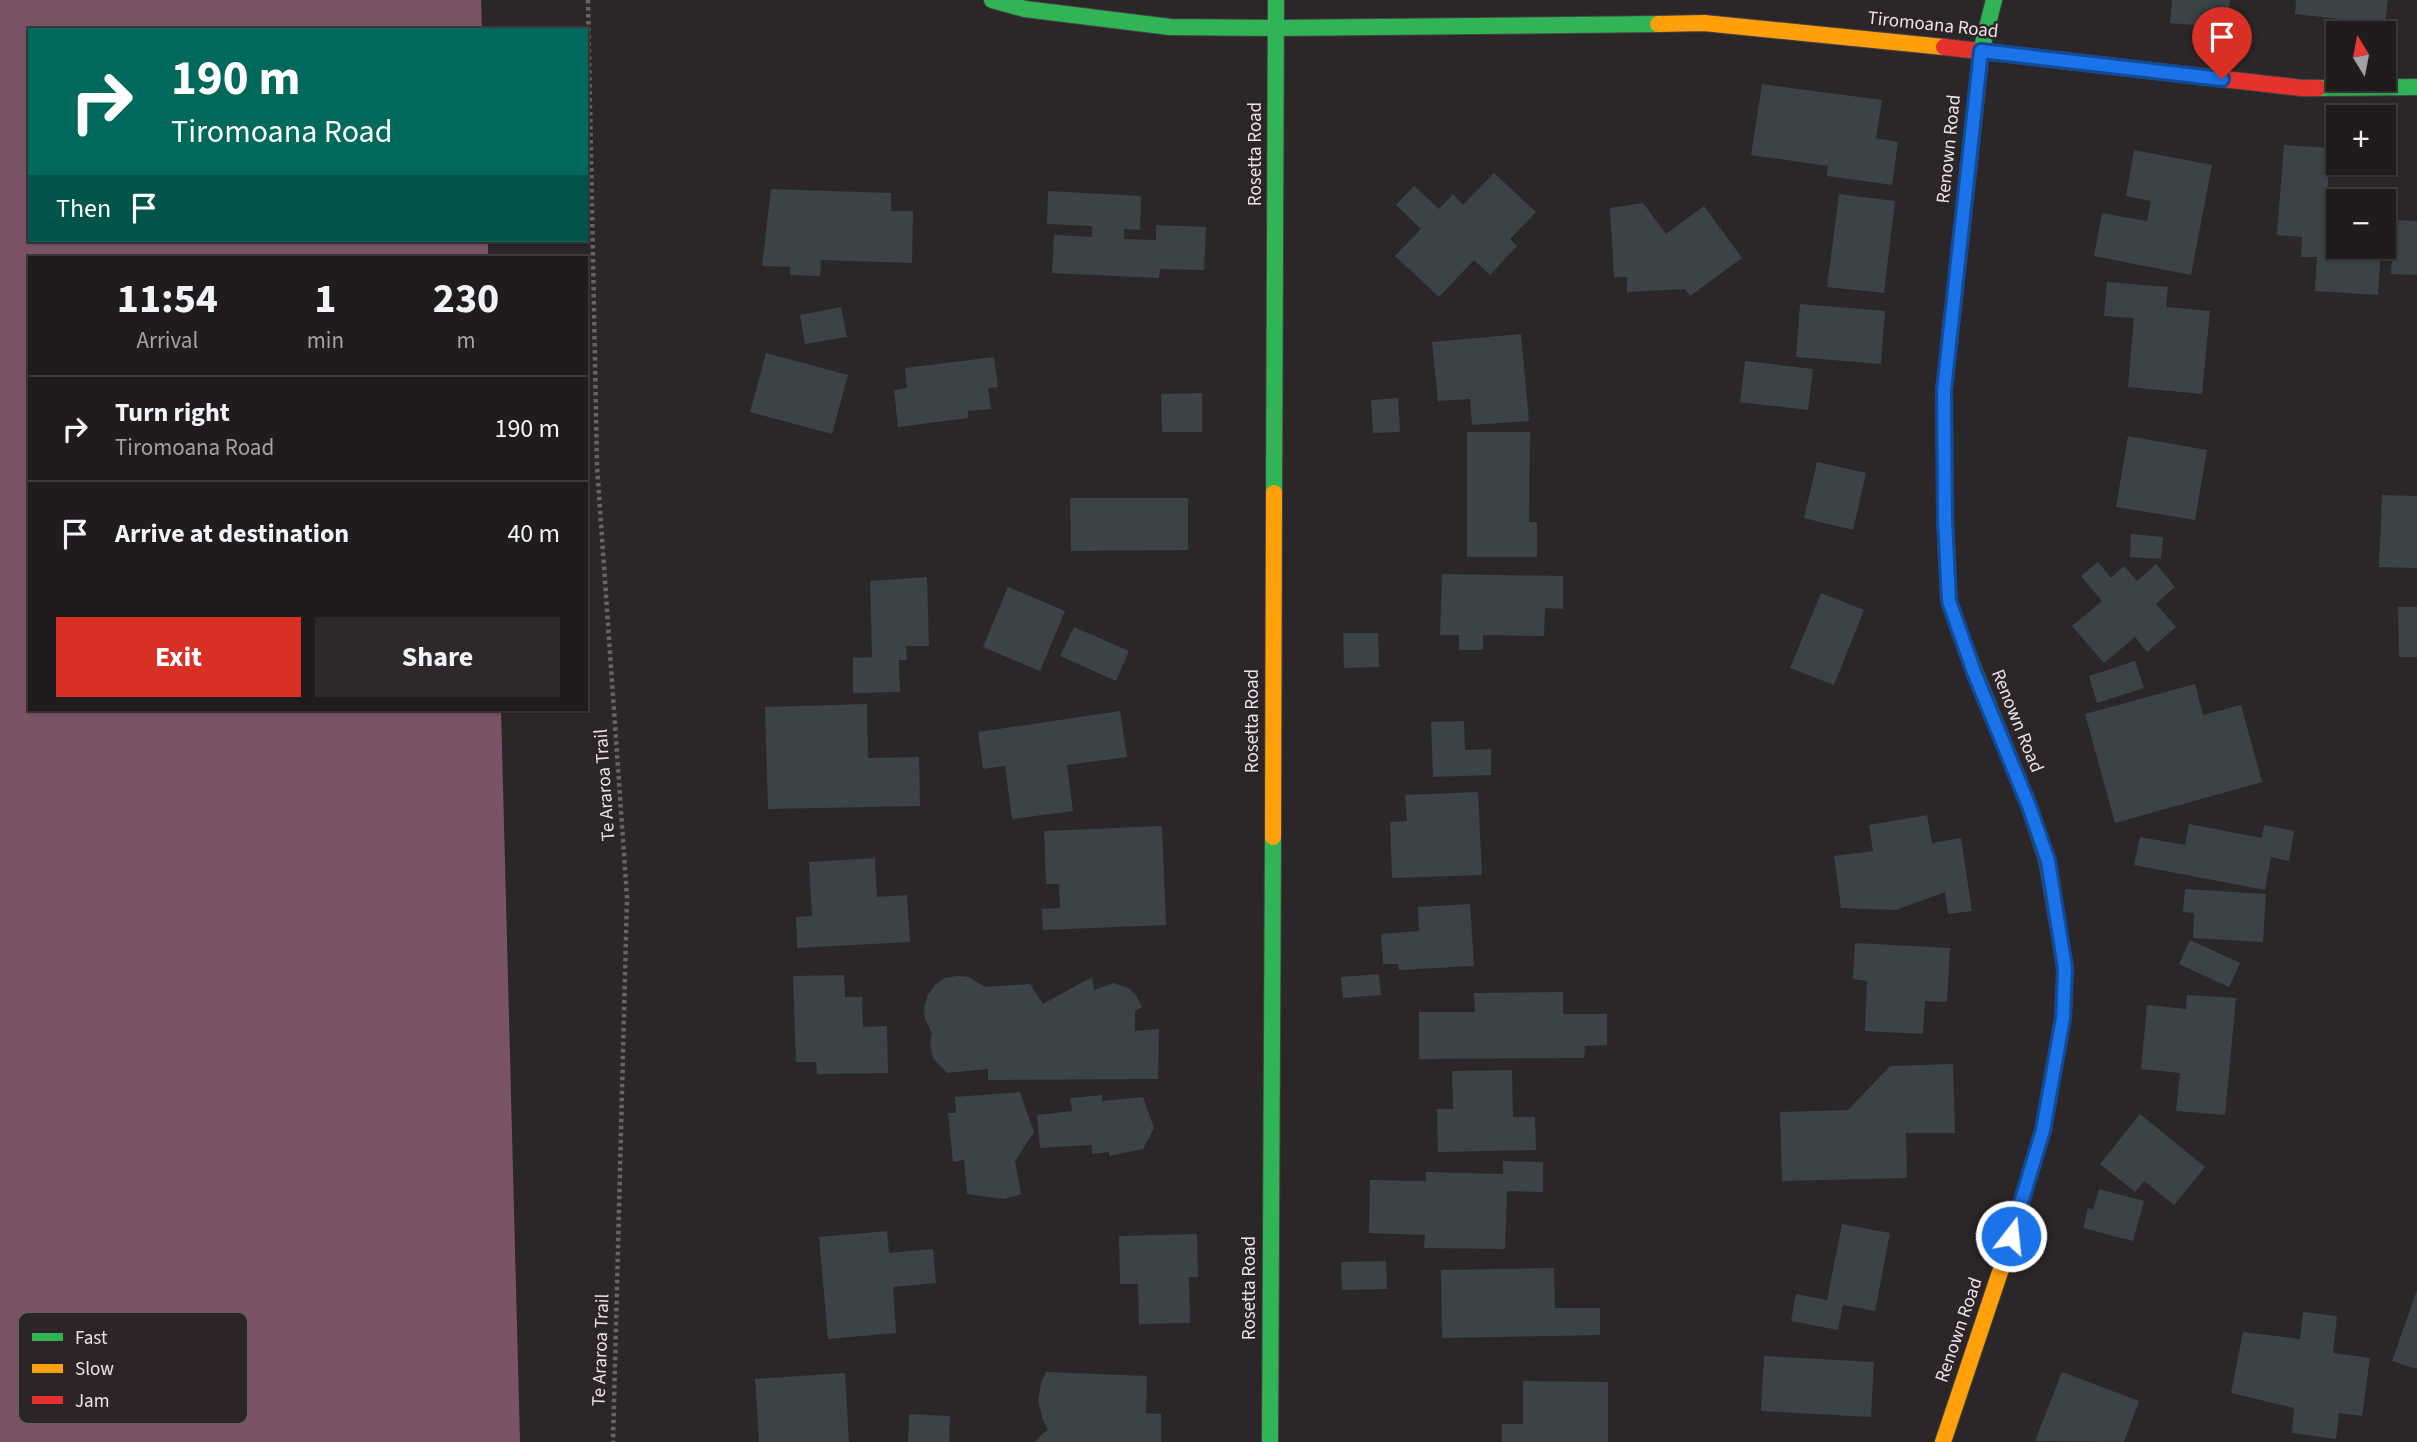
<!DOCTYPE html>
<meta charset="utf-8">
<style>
:root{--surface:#201c1e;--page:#2d292b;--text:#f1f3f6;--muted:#a2a1a4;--line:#3d3a3c;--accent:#d93025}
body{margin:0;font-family:"Source Sans 3",sans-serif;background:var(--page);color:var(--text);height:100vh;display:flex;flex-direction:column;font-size:26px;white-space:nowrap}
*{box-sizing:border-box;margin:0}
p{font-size:23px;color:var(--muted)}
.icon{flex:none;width:38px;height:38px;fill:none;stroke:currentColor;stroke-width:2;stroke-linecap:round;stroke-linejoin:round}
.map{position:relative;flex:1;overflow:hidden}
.details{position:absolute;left:28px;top:256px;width:560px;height:455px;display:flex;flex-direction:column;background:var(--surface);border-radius:0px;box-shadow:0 2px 5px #0004,0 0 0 2px var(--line)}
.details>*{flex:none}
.top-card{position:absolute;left:28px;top:28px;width:560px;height:214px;border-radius:0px;box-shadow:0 2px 5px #0004,0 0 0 2px var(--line);background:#00695c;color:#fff;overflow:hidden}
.needle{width:46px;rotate:350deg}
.buttons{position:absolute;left:2326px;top:21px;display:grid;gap:14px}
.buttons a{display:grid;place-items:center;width:70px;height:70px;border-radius:0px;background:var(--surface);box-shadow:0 2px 5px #0004,0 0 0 2px var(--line);font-size:35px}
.pin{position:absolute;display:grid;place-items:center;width:60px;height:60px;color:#fff;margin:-72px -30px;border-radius:50% 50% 50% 0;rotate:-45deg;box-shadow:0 0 7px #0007}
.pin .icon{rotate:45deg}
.me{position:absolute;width:77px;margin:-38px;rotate:16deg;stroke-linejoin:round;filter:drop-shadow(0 0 5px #0008)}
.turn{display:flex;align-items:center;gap:24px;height:147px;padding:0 28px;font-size:32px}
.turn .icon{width:91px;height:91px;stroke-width:2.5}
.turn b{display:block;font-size:49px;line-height:60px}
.then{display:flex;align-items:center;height:66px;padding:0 28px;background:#0003;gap:14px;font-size:26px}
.eta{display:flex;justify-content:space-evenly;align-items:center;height:119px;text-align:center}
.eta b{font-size:42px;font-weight:700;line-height:49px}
.button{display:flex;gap:14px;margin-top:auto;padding:14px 28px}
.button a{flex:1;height:80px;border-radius:0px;background:var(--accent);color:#fff;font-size:28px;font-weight:700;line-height:80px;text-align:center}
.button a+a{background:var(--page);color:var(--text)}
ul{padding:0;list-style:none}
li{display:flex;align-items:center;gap:21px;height:105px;padding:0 28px;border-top:2px solid var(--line)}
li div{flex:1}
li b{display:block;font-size:26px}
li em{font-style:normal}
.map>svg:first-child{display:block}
.water{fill:#7b5366}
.building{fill:#3b4347}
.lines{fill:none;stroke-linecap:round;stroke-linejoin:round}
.fast-casing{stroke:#464243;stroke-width:18}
.slow-casing{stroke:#464243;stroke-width:18}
.jam-casing{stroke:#464243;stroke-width:18}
.path{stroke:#676465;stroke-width:4.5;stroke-dasharray:3.5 3.5;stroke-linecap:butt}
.fast{stroke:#30b455;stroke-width:16}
.slow{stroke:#ff9f0a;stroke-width:16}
.jam{stroke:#e5322d;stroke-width:16}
.route-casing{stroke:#114b97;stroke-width:18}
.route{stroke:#1a73e8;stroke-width:12}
.labels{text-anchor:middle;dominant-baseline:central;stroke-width:5;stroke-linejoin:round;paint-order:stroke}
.street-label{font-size:19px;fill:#e9e3e5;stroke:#2d2428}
.key{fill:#2d2428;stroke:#655d61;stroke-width:2}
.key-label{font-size:19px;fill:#e9e3e5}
</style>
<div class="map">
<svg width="2417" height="1442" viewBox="0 0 2417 1442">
<rect width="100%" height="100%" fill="#2b2628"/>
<!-- water -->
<path class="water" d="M0,0H481L482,30H30V240H488V257H30V709H501L520,1442H0Z"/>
<!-- building -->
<path class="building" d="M2172,0H2230L2227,28L2170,23Z
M2296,0H2388L2385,24L2295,14Z
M1762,84L1882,100L1876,138L1898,142L1892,185L1827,176L1828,166L1751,155Z
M2284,145L2331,148L2327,193L2385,198V201H2338V247H2381L2378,295L2315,291L2317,257H2301L2302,237L2277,235Z
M2134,150L2212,165L2191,275L2094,256L2102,213L2147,221L2151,201L2126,196Z
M1494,173L1536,212L1510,239L1517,246L1490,275L1474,260L1439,297L1395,256L1421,229L1396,205L1414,186L1439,209L1453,194L1463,205Z
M771,189L891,193V211H913L912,263L821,260L820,276L790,275V267L762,266Z
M1048,191L1141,196L1140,230L1124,229V239L1156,240V225L1206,227L1204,270L1160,269L1159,278L1052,273L1054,235L1092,237V226L1047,224Z
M1839,194L1895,201L1884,293L1827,287Z
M1643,203L1666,234L1704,206L1742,258L1690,296L1685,289L1627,292V277H1614L1610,208Z
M2394,220L2417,221V275L2391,274Z
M2107,282L2168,287L2166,307L2210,311L2202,394L2128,387L2134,318L2104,316Z
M1800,304L1885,311L1881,364L1796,357Z
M841,307L847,337L805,344L800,315Z
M1521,334L1529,421L1472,425L1470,399L1438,401L1432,342Z
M766,353L848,375L832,434L750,412Z
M994,357L998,387L988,388L991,409L968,411V418L898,427L894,390L907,388L905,368Z
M1745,361L1813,369L1808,410L1740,402Z
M1202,393V432H1162L1161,394Z
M1398,398L1400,432L1373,433L1371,400Z
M1467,432H1530L1529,522H1537V557H1467Z
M2128,436L2207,450L2195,520L2116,507Z
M1817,462L1866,473L1853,530L1804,518Z
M2382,495L2417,496V568L2379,567Z
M1070,498H1188V550L1071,551Z
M2131,534L2163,537L2161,559L2130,557Z
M2098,562L2111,578L2124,566L2137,581L2156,564L2175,587L2156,604L2176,627L2147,652L2135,637L2104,663L2072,626L2102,601L2081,576Z
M1442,574L1563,576V609L1545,608L1544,636L1483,635V650H1459V635H1440Z
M927,577L929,646H906L907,660H899L900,692L853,693V658L872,657L870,581Z
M1008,587L1065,611L1040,671L983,647Z
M1821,593L1864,610L1834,685L1790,668Z
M2398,607H2417V657H2399Z
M1074,627L1129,651L1116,681L1060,656Z
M1343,633H1378L1379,667L1344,668Z
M2135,661L2144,688L2097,703L2089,676Z
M2195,684L2203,715L2241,705L2262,782L2115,823L2085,714Z
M867,704L868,758L919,757L920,806L768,809L765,707Z
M1120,711L1127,757L1067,765L1073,811L1012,819L1005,766L983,769L978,732Z
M1464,721L1465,750L1491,749V775L1433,777L1431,722Z
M1478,792L1482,875L1392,878L1390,822L1407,821L1405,795Z
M1927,815L1932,843L1961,838L1972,911L1948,914L1945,892L1896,910L1841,908L1834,856L1873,851L1869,825Z
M2189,824L2262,838L2264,825L2294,831L2289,861L2271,857L2265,890L2134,865L2140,837L2185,845Z
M1162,826L1166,925L1043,930L1042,909L1060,908L1059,884H1046L1044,831Z
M875,858L877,897L907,895L910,942L797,948L796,917L812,916L809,862Z
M2185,889L2266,894L2263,942L2193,938L2194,913L2183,912Z
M1470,904L1474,966L1399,970L1398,964H1383L1381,934L1419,931L1418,907Z
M2190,940L2240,963L2229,987L2179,964Z
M1855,943L1950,948L1947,1002L1925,1001L1923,1034L1865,1031L1867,981L1853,979Z
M1379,974L1381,995L1343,998L1341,977Z
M844,975L845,997H862L863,1027L887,1026L888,1073L817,1074L816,1062H796L793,976Z
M957,976L969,977L985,987L1030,984L1043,1004L1092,977L1094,990L1113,983L1128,988L1136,995L1142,1007L1135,1011V1031L1159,1029L1158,1079L988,1080V1069L947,1073L933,1058L930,1046L932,1033L925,1019L924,1007L928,995L935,985L945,978Z
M1563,992V1014H1607V1045L1585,1046L1584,1058L1419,1059V1012H1475L1474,993Z
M2187,995L2236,998L2225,1115L2176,1111L2180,1073L2141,1069L2147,1005L2186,1009Z
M1953,1064L1955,1133H1906L1907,1178L1782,1181L1780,1112L1848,1110L1890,1066Z
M1512,1070L1513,1117H1535L1536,1150L1438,1152L1437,1109H1453L1452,1071Z
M1020,1092L1034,1132L1015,1161L1021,1194L1004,1199L967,1194L964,1160L953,1162L948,1113H956L955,1097Z
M1102,1095V1101L1143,1097L1154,1128L1143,1149L1109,1156V1152L1092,1154V1145L1040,1148L1037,1115L1072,1111L1070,1098Z
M2140,1114L2205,1167L2174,1205L2144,1181L2135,1192L2100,1164Z
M1503,1161L1543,1162V1192L1507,1191L1505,1249L1424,1248L1425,1235L1369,1233L1370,1180L1426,1181V1172L1503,1174Z
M2099,1189L2144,1201L2133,1241L2083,1228L2088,1208L2093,1210Z
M1842,1224L1890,1233L1875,1311L1843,1305L1838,1330L1791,1321L1796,1294L1827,1300Z
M887,1231L889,1253L933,1249L936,1283L893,1287L896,1333L828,1339L819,1237Z
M1197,1234L1198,1277H1189L1190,1323L1139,1324L1138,1284H1120L1119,1236Z
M1386,1261L1387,1289L1342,1290L1341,1262Z
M1554,1268L1555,1308H1600V1335L1442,1338L1441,1270Z
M2417,1290V1369L2392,1361Z
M2303,1312L2337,1316L2333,1353L2370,1358L2362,1416L2339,1413L2336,1439L2292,1433L2294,1408L2231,1393L2243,1332L2300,1339Z
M1764,1356L1874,1362L1871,1417L1761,1411Z
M1046,1372L1147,1376L1146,1413L1161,1414V1442H1035L1042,1434L1048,1430L1043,1420L1038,1401L1041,1383Z
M2062,1372L2139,1401L2124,1442L2035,1441Z
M845,1373L849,1442H759L755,1379Z
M1523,1381L1608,1382V1442H1502V1424H1523Z
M909,1414L950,1416L949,1442H908Z"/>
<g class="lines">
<!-- fast casing -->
<g class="fast-casing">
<path id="fast" d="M992,0L1025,9L1170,27L1276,28L1658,24
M2318,88L2417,87
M1970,155L1981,51L1994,0
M1274,493L1276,0
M1967,652L2029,806L2047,861L2065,968L2063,1018L2043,1130L2038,1147
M1270,1442L1273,837"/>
</g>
<!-- slow casing -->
<g class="slow-casing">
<path id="slow" d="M1658,24L1704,23L1944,47
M1967,652L1949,601L1945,519L1944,390L1970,155
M1273,837L1274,493
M1943,1442L2003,1263L2038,1147"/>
</g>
<!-- jam casing -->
<g class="jam-casing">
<path id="jam" d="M1944,47L2302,88H2318"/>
</g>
<!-- path -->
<path class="path" d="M588,0L597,466L627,897L613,1442"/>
<!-- fast -->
<use href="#fast" class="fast"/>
<!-- slow -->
<use href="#slow" class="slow"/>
<!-- jam -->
<use href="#jam" class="jam"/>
</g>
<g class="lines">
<!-- route casing -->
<g class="route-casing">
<path id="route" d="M2011,1236L2043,1130L2063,1018L2065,968L2048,861L2029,806L1974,672L1949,601L1945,519L1944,390L1981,51L2222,79"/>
</g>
<!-- route -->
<use href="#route" class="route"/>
</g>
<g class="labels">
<!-- street labels -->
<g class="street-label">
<text transform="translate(1933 25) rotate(6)">Tiromoana Road</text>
<text transform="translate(1949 149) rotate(-84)">Renown Road</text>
<text transform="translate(1255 154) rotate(-90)">Rosetta Road</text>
<text transform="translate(1252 721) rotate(-90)">Rosetta Road</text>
<text transform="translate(2017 721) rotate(68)">Renown Road</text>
<text transform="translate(605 785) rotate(-94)">Te Araroa Trail</text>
<text transform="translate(1249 1288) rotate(-90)">Rosetta Road</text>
<text transform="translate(1959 1330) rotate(-71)">Renown Road</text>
<text transform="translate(601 1350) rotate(-88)">Te Araroa Trail</text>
</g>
</g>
<!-- legend -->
<rect x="18" y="1312" width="230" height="112" rx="10" class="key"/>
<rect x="32" y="1333" width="31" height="8" fill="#30b455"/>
<rect x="32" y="1364" width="31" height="9" fill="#ff9f0a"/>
<rect x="32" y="1396" width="31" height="8" fill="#e5322d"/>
<g class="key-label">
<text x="75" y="1344">Fast</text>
<text x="75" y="1375">Slow</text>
<text x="75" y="1407">Jam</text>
</g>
</svg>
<div class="buttons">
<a><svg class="needle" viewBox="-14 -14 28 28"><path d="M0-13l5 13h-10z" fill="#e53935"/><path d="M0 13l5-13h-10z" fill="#a2a1a4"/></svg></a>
<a>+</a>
<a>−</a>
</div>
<div class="pin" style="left:2222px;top:79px;background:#d93025"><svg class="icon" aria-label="arrive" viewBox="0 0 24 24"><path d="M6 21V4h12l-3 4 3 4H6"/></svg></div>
<svg class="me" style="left:2011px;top:1236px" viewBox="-20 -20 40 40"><circle r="17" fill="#1a73e8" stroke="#fff" stroke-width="3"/><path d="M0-11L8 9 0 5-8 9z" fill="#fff"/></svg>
<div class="top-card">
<div class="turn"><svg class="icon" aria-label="right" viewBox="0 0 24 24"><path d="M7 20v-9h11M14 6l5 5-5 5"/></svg><div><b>190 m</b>Tiromoana Road</div></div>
<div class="then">Then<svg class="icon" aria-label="arrive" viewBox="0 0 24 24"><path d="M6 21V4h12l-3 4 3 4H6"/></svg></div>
</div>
<section class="details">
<div class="eta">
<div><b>11:54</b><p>Arrival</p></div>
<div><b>1</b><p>min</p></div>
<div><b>230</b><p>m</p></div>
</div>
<ul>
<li><svg class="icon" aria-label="right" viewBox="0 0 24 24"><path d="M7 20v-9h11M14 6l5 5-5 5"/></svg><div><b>Turn right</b><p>Tiromoana Road</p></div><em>190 m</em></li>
<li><svg class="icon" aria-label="arrive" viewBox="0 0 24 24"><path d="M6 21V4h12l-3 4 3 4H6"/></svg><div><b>Arrive at destination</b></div><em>40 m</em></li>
</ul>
<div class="button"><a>Exit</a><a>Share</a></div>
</section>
</div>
